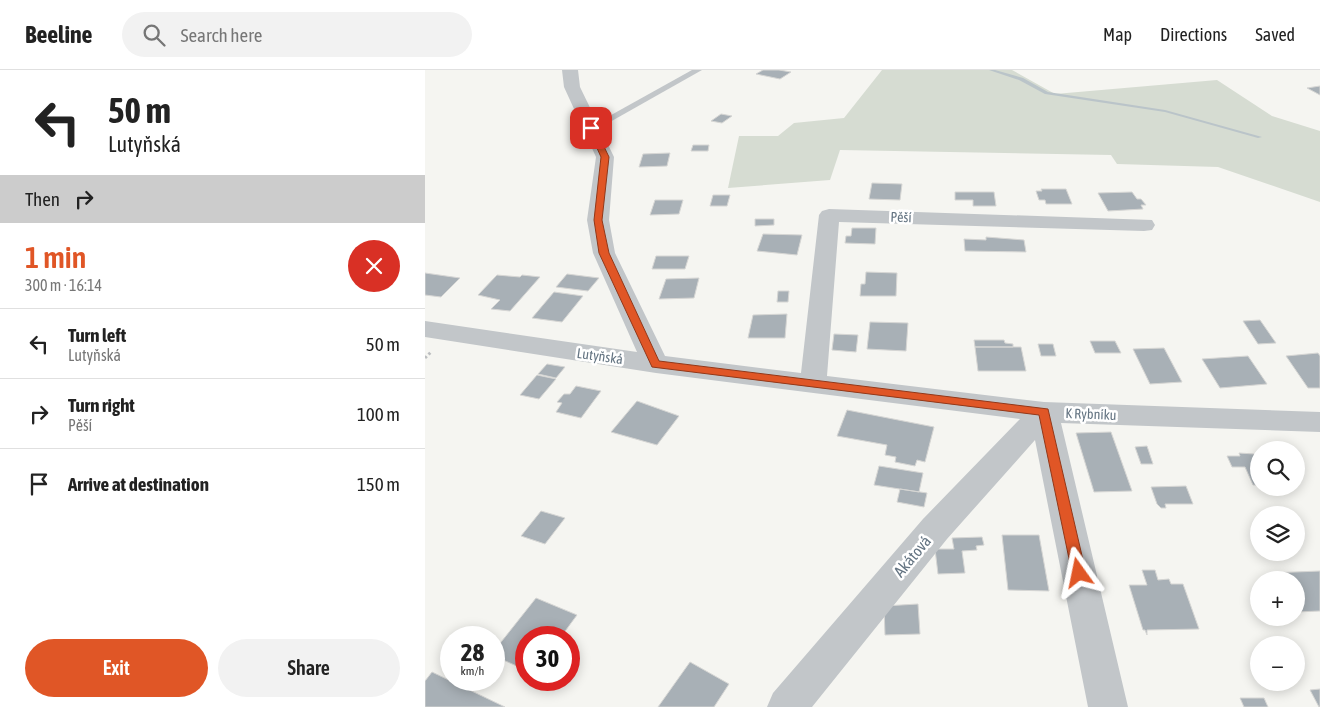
<!DOCTYPE html>
<meta charset="utf-8">
<style>
:root{--surface:#fff;--page:#f2f2f2;--text:#222;--muted:#767676;--line:#e0e0e0;--accent:#e05626}
body{margin:0;font-family:"Asap Condensed",sans-serif;background:var(--page);color:var(--text);height:100vh;display:flex;flex-direction:column;font-size:19px;white-space:nowrap}
*{box-sizing:border-box;margin:0}
p{font-size:16px;color:var(--muted)}
.icon{flex:none;width:28px;height:28px;fill:none;stroke:currentColor;stroke-width:2;stroke-linecap:round;stroke-linejoin:round}
.map{position:relative;flex:1;overflow:hidden}
.panel{display:flex;flex-direction:column;background:var(--surface);width:425px}
.panel>*{flex:none}
.banner{background:#fff;color:var(--text);overflow:hidden}
.fabs{position:absolute;left:825px;top:371px;display:grid;gap:10px}
.fabs a{display:grid;place-items:center;width:55px;height:55px;border-radius:50%;background:var(--surface);box-shadow:0 2px 12px #0003;font-size:25px}
.speed{position:absolute;left:15px;top:556px;display:flex;gap:10px;font-size:25px;font-weight:700;text-align:center}
.speed>*{display:grid;place-content:center;width:65px;height:65px;border-radius:50%;background:var(--surface);box-shadow:0 2px 12px #0003;line-height:1}
.speed small{font-size:12px;font-weight:400}
.speed .limit{border:8px solid #d22;background:#fff;color:#111}
.pin{position:absolute;display:grid;place-items:center;width:42px;height:42px;color:#fff;margin:-21px;border-radius:10px;box-shadow:0 2px 8px #0006}
.me{position:absolute;width:55px;margin:-28px;rotate:348deg;stroke-linejoin:round;filter:drop-shadow(0 0 4px #0008)}
.turn{display:flex;align-items:center;gap:18px;height:105px;padding:0 25px;font-size:22px}
.turn .icon{width:65px;height:65px;stroke-width:2.5}
.turn b{display:block;font-size:35px;line-height:42px}
.then{display:flex;align-items:center;height:48px;padding:0 25px;background:#0003;gap:10px;font-size:19px}
.round{display:grid;place-items:center;flex:none;width:52px;height:52px;border-radius:26px;background:var(--page)}
.summary{display:flex;align-items:center;justify-content:space-between;height:85px;padding:0 25px}
h1{font-size:30px;font-weight:600;line-height:38px;color:var(--accent)}
.button{display:flex;gap:10px;margin-top:auto;padding:10px 25px}
.button a{flex:1;height:58px;border-radius:30px;background:var(--accent);color:#fff;font-size:20px;font-weight:600;line-height:58px;text-align:center}
.button a+a{background:var(--page);color:var(--text)}
ul{padding:0;list-style:none}
li{display:flex;align-items:center;gap:15px;height:70px;padding:0 25px;border-top:1px solid var(--line)}
li div{flex:1}
li b{display:block;font-size:19px}
li em{font-style:normal}
header{display:flex;align-items:center;gap:30px;box-sizing:border-box;height:70px;padding:0 25px;background:var(--surface);border-bottom:1px solid var(--line)}
header strong{font-size:24px}
nav{display:flex;gap:28px;margin-inline-start:auto;font-size:18px}
.search{width:350px;height:45px;background:var(--page);display:flex;align-items:center;gap:12px;box-sizing:border-box;padding:0 18px;border-radius:28px;color:var(--muted);font-size:19px}
main{display:flex;flex:1;min-height:0}
.map>svg:first-child{display:block}
.green{fill:#d6dcd2}
.lines{fill:none;stroke-linecap:round;stroke-linejoin:round}
.stream{fill:#bac4c9;fill-rule:evenodd}
.building{fill:#a8b0b6;stroke:#d6d6d4}
.path{stroke:#bcbec0;stroke-width:3;stroke-dasharray:2.5 2.5;stroke-linecap:butt}
.service{fill:#c2c6c9;fill-rule:evenodd}
.minor{fill:#c2c6c9;fill-rule:evenodd}
.route{fill:#e05626;stroke:#923819}
.labels{text-anchor:middle;dominant-baseline:central;stroke-width:5;stroke-linejoin:round;paint-order:stroke}
.street-label{font-size:14px;fill:#647482;stroke:#fff}
.near-street-label{font-size:16px;fill:#647482;stroke:#fff}
</style>
<header>
<strong>Beeline</strong>
<div class="search"><svg class="icon" aria-label="search" viewBox="0 0 24 24"><circle cx="10" cy="10" r="6"/><path d="M15 15l6 6"/></svg>Search here</div>
<nav><a>Map</a><a>Directions</a><a>Saved</a></nav>
</header>
<main>
<section class="panel">
<div class="banner">
<div class="turn"><svg class="icon" aria-label="left" viewBox="0 0 24 24"><path d="M17 20v-9H6M10 6l-5 5 5 5"/></svg><div><b>50 m</b>Lutyňská</div></div>
<div class="then">Then<svg class="icon" aria-label="right" viewBox="0 0 24 24"><path d="M7 20v-9h11M14 6l5 5-5 5"/></svg></div>
</div>
<div class="summary"><div><h1>1 min</h1><p>300 m · 16:14</p></div><a class="round" style="background:#d93025;color:#fff"><svg class="icon" aria-label="close" viewBox="0 0 24 24"><path d="M6 6l12 12M18 6L6 18"/></svg></a></div>
<ul>
<li><svg class="icon" aria-label="left" viewBox="0 0 24 24"><path d="M17 20v-9H6M10 6l-5 5 5 5"/></svg><div><b>Turn left</b><p>Lutyňská</p></div><em>50 m</em></li>
<li><svg class="icon" aria-label="right" viewBox="0 0 24 24"><path d="M7 20v-9h11M14 6l5 5-5 5"/></svg><div><b>Turn right</b><p>Pěší</p></div><em>100 m</em></li>
<li><svg class="icon" aria-label="arrive" viewBox="0 0 24 24"><path d="M6 21V4h12l-3 4 3 4H6"/></svg><div><b>Arrive at destination</b></div><em>150 m</em></li>
</ul>
<div class="button"><a>Exit</a><a>Share</a></div>
</section>
<div class="map">
<svg width="895" height="637" viewBox="0 0 895 637">
<rect width="100%" height="100%" fill="#f5f5f1"/>
<!-- green -->
<path class="green" d="M457,0H587L630,24L792,10L847,46L895,61V132L793,97L692,94L686,85L415,80L405,110L303,118L314,66H353L369,53L419,48Z"/>
<g class="lines">
<!-- stream -->
<path class="stream" d="M564,0H570L598,8L623,22L740,40L837,67L833,68L740,42L620,24L594,10Z"/>
</g>
<!-- building -->
<path class="building" d="M338,0H354L366,2L355,9L331,4Z
M895,16V25L882,18Z
M296,44L307,46L297,53L286,51Z
M268,75H284L283,81H266Z
M245,83L242,96L214,97L218,84Z
M447,113L477,114L475,130L444,129Z
M616,119H641L647,134H621L620,130H614L611,121H617Z
M530,122H569L571,136H548V130H530Z
M707,122L712,129H716L721,135H716L718,139L683,141L673,123Z
M288,125H305L302,136H285Z
M230,130H258L254,144L225,145Z
M330,149H349V155L330,156Z
M427,158H451L450,174L420,173L421,166H426Z
M338,164L377,165L372,185L332,181Z
M561,167L599,170L601,182L540,181L539,169L561,170Z
M231,186H264L260,199H227Z
M441,202L472,203L471,226H435L436,214H440Z
M0,203L35,208L16,227L0,225Z
M142,204L174,208L163,221L131,217Z
M72,205L95,207L97,205L115,207L85,241L66,239L75,230L53,225Z
M274,208L269,228L234,229L241,209Z
M353,221H364L363,232H352Z
M129,222L158,226L137,252L107,248Z
M362,244L360,268H323L328,245Z
M835,250L851,273L833,274L818,251Z
M445,252L483,253L481,281L442,279Z
M409,264L433,265L431,282L407,280Z
M549,270H579L580,273L588,274V277H550Z
M665,271H690L696,283H670Z
M613,274H628L631,286H616Z
M550,277H596L601,301H553Z
M739,278L757,312L725,314L708,279Z
M893,283L895,286V318H883L861,286Z
M823,286L842,314L795,318L777,289Z
M122,294L140,297L131,308L113,304Z
M112,305L131,309L114,329L95,325Z
M151,316L176,321L156,348L131,342L137,333L132,332L139,324H145Z
M212,331L254,346L232,375L186,362Z
M422,340L509,357L500,392L492,390L490,396L470,392L471,387L460,385L462,375L412,366Z
M686,362L707,421L669,422L651,363Z
M722,376L728,394H716L710,377Z
M814,383L829,384L834,388V415H828L820,397H807L802,386H815Z
M454,396L498,403L494,422L449,415Z
M761,416L768,434H740L741,438H736L732,434L726,417Z
M475,419L502,423L499,437L472,432Z
M116,441L140,448L120,474L96,466Z
M577,465H614L624,521L583,520Z
M557,467L559,475L551,476L552,480L537,481L540,503L513,504L510,479H529L527,468Z
M717,500H730L733,510L744,509L746,514H758L774,559L722,560V565L720,560H718L704,515H722Z
M895,501V541L871,542V510H848L845,503Z
M111,528L152,545L135,568H101V600L69,586V581Z
M493,534L495,564L460,565L459,536Z
M265,592L304,614L289,637H233Z
M7,602L80,637H0V611Z
M895,619V637H894L885,620Z
M815,628H839L843,637H819Z"/>
<g class="lines">
<!-- path -->
<path class="path" d="M0,288L7,281"/>
<!-- service -->
<path class="service" d="M267,0H277L169,61L161,59Z"/>
<!-- minor -->
<path class="minor" d="M137,0H153L155,17L189,87L184,150L190,183L240,286L376,303L394,145L397,141L404,139L727,150L730,155L727,160L719,161L414,152L402,306L619,332L895,342V362L636,353L703,637H663L610,370L522,469L387,637H342L348,623L498,449L595,349L231,303L0,267V251L212,282L168,183L162,150L171,87L139,17Z"/>
</g>
<!-- route -->
<path class="route" d="M166,56L170,58L184,87L177,150L184,183L234,291L623,339L661,503L659,508L654,510L649,508L647,503L614,345L227,297L174,183L169,150L176,87L163,58Z"/>
<g class="labels">
<!-- street labels -->
<g class="street-label">
<text transform="translate(476 147) rotate(2)">Pěší</text>
<text transform="translate(175 286) rotate(8)">Lutyňská</text>
<text transform="translate(666 344) rotate(2)">K Rybníku</text>
</g>
<!-- near-street labels -->
<g class="near-street-label">
<text transform="translate(487 486) rotate(-50)">Akátová</text>
</g>
</g>
</svg>
<div class="fabs">
<a><svg class="icon" aria-label="search" viewBox="0 0 24 24"><circle cx="10" cy="10" r="6"/><path d="M15 15l6 6"/></svg></a>
<a><svg class="icon" aria-label="layers" viewBox="0 0 24 24"><path d="M12 4l9 5-9 5-9-5zM3 14l9 5 9-5"/></svg></a>
<a>+</a>
<a>−</a>
</div>
<div class="speed"><div>28<small>km/h</small></div><div class="limit">30</div></div>
<div class="pin" style="left:166px;top:58px;background:#d93025"><svg class="icon" aria-label="arrive" viewBox="0 0 24 24"><path d="M6 21V4h12l-3 4 3 4H6"/></svg></div>
<svg class="me" style="left:654px;top:503px" viewBox="-20 -20 40 40"><path d="M0-17L14 15 0 8-14 15z" fill="#e05626" stroke="#fff" stroke-width="4"/></svg>
</div>
</main>
